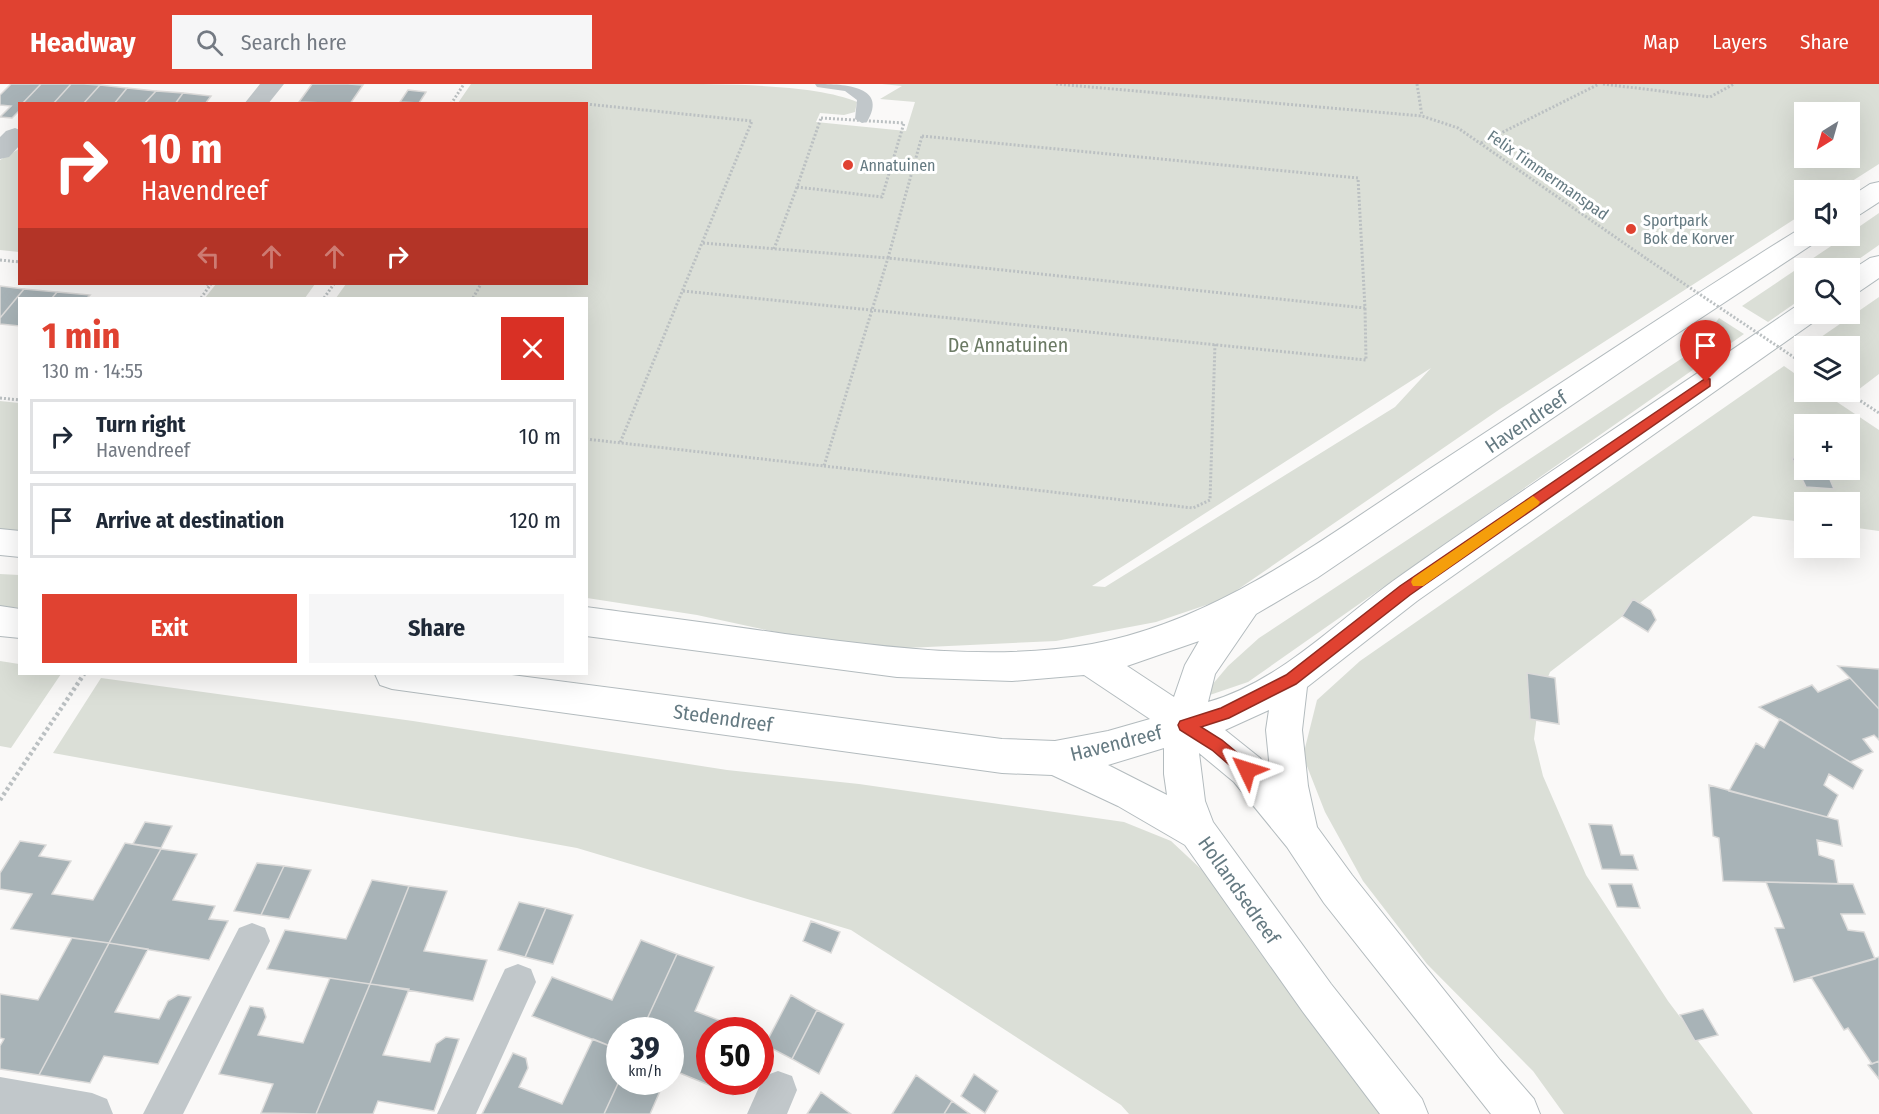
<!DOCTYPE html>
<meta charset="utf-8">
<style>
:root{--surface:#fff;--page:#f6f6f7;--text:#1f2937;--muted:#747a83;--line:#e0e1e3;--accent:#e04231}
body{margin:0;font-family:"Fira Sans Condensed",sans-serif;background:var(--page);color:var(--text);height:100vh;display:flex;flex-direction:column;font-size:22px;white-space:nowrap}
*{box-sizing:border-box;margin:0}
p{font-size:20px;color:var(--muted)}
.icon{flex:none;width:33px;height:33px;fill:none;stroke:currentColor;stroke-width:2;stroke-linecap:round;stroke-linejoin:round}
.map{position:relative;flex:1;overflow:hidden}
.details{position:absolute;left:18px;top:213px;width:570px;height:378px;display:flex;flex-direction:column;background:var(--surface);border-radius:0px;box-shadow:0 6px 24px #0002}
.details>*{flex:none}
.guide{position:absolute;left:18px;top:18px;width:570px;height:183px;border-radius:0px;box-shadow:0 6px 24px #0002;background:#e04231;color:#fff;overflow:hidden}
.needle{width:39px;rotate:217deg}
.buttons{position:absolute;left:1794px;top:18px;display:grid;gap:12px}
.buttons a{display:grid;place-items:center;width:66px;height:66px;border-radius:0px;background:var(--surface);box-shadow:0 6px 24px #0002;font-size:30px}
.speed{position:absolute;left:606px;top:933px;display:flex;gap:12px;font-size:30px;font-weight:700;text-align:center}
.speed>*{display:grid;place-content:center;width:78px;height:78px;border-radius:50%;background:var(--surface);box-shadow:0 6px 24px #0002;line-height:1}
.speed small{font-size:15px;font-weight:400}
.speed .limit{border:9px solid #d22;background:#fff;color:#111}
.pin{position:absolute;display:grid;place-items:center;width:51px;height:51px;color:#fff;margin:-62px -26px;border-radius:50% 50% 50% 0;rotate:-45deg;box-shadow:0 0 6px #0007}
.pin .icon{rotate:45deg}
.me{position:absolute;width:66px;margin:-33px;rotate:311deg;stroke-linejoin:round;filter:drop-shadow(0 0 4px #0008)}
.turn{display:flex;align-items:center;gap:21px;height:126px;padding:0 24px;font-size:27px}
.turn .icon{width:78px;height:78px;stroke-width:2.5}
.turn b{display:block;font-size:42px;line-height:51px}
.lanes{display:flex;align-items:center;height:57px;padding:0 24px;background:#0003;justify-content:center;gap:30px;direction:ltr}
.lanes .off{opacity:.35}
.round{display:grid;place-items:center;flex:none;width:63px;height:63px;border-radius:0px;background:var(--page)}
.summary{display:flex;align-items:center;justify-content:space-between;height:102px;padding:0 24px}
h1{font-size:36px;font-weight:700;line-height:45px;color:var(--accent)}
.button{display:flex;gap:12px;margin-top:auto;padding:12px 24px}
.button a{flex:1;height:69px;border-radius:0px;background:var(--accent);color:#fff;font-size:24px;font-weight:700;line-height:69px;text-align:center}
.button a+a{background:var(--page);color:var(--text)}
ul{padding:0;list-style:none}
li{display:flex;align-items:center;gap:18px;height:75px;margin:0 12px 9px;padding:0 12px;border:3px solid var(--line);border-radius:0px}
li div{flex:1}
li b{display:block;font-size:22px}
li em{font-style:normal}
header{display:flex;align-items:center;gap:36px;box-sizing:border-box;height:84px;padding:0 30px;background:var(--accent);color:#fff}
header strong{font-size:28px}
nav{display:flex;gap:33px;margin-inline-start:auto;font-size:21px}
.search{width:420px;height:54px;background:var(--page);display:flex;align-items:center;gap:15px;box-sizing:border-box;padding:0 21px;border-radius:0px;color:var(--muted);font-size:22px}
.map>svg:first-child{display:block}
.green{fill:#dbdfd7;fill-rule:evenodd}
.building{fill:#a8b3b7;stroke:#dcdbda;stroke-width:1.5}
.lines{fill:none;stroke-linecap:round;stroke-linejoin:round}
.secondary-casing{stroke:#b3bbbe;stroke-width:2}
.path-far1{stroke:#bbc0c2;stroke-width:3;stroke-dasharray:2 2;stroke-linecap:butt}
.path{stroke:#bbc0c2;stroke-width:4.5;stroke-dasharray:3 3;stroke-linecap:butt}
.service{fill:#c1c7ca;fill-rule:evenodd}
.pedestrian{fill:#c1c7ca;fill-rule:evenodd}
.minor{fill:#c1c7ca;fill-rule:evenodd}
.secondary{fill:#fff;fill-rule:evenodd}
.path-bridge{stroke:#bbc0c2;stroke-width:3;stroke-dasharray:2 2;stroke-linecap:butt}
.route{fill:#e04231;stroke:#922b20;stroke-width:1.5}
.slow{fill:#f59e0b}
.poi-dot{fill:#e04231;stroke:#fff;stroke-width:2}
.labels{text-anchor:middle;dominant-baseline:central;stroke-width:6;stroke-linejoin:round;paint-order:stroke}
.far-poi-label{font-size:16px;fill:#657a82;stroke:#fff;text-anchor:start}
.far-street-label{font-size:16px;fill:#657a82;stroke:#fff}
.park-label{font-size:20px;fill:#6b7a64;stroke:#fff}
.street-label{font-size:20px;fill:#657a82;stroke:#fff}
</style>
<header>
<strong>Headway</strong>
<div class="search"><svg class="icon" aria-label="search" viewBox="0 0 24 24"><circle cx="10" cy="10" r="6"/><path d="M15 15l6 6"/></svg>Search here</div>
<nav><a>Map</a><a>Layers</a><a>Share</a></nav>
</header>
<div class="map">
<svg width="1879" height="1030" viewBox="0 0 1879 1030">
<rect width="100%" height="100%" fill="#faf9f8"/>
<!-- green -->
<path class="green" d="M471,0C538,0 605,0 672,0C720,0 817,0 857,18L855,28L844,31L820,29L816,38L906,47L915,18L880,15L902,2L882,0H1879V80L1838,106H1804V129L1500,325L1224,515L1156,538L1056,557L906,564L799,553L697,531L587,514L586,214H336L346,200H586V20L458,19ZM1804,28H1850V74H1804ZM1431,284L1395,323L1105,503L1092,502Z
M19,65V168L0,166V76Z
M1879,129V161L1846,184H1804V213L1768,238L1742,222L1846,152H1850V149Z
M216,200H315L305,214H205Z
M1879,213V290L1854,309L1850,306V262H1808Z
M1719,234L1744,250L1248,598L1201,614L1228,582L1259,554L1699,263Z
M1784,282L1804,296V308H1822L1879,346V447L1850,443V418H1804V438L1753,432L1550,588L1539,615L1534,655L1543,692L1586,791L1668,917L1753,1030H1564L1533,987L1427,880L1363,797L1325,728L1303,672L1317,616L1360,577ZM1804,340H1850V386H1804Z
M0,317L19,319V449L0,447Z
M0,490L19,491V524L0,522Z
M0,577L19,580L20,590H61L11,664L0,662Z
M101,594L413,637L727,686L859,700L1124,738L1171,757L1201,785L1395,1030H1129L1121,1021L851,846L577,764L53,669Z"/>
<!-- building -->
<path class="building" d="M11,0H41L22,20H20V26L12,34L0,33L11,22L0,21V11Z
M41,0H71L53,20H22Z
M71,0H84L100,1L83,20H53Z
M312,0H348L363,1L350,20L299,18Z
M100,1L127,4L114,20H83Z
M127,4L156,7L144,20H114Z
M408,6L426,8L419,19L400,18Z
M156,7L183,9L175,20H144Z
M183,9L211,12L205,20H175Z
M0,202L24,205L0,234Z
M24,205L57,208L52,214H20V242L0,240V234Z
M57,208L90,211L87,214H52Z
M1792,374H1804V386H1826L1834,405L1806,403Z
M1633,515L1651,526L1656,536L1648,548L1622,532Z
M1838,582L1879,585V625L1850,594Z
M1527,589L1555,594L1559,640L1530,635Z
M1850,594L1879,625V656L1874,651L1863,655L1873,668L1850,678L1759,623L1812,601L1818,608Z
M1780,635L1863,686L1853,705L1829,690L1824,701L1838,711L1827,733L1729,707L1756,659L1764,664Z
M1709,701L1838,736L1842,762L1817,756L1819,771L1834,776L1838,800L1723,797L1719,754L1713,752Z
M145,738L172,742L161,764L133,760Z
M1589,740L1612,741L1621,771H1633L1638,786L1602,785Z
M20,757L46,761L39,772L71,777L52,810L93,816L125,759L161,765L109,859L11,845L32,810L0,805V789Z
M161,765L197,770L173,816L215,822L209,835L228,837L209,876L109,859Z
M257,779L284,782L261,831L234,827Z
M284,782L311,786L289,835L261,831Z
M372,796L409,802L370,900L267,885L285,846L346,855Z
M1766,798L1853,800L1865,830H1841L1848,846L1864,848L1875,875L1794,898L1775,844H1784Z
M1609,800H1632L1640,824L1617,823Z
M409,802L447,807L424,867L487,876L473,917L370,900Z
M519,818L546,824L525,873L498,866Z
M546,824L573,831L553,880L525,873Z
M811,837L840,848L831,869L803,857Z
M72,854L109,859L39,991L0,985V962L4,955L0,954V910L38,916Z
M641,856L677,870L642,946H620V966L532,932L552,893L612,916Z
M109,859L148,865L115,928L159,935L168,917L178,911L191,913L158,980L104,972L90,999L39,991Z
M677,870L714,883L695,927L744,946H710V998H738L733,1011L670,985V946H642Z
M1879,873V977L1872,980L1848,944L1844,946L1811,893Z
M330,894L370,900L316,1030L261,1029L273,1000L219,990L250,922L263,924L266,933L258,951L303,959Z
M370,900L409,905L383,971L430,978L436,960L446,953L459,955L434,1027L378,1017L373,1030H316Z
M791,911L817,926L792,975L765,961Z
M1703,925L1718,951L1695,957L1680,931Z
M817,926L844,940L819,990L792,975Z
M593,955L620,966V995L604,1030H482L513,969L526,974L528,984L519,1003L562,1020Z
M1879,977V995L1868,981Z
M974,990L998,1007L985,1029L961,1012Z
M916,991L952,1017L944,1030H892Z
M620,995V998H664L650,1030H604Z
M821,1008L851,1030H807Z
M952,1017L970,1030H944Z"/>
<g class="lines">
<!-- secondary casing -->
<g class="secondary-casing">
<path id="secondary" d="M1879,98V118L1859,131L1850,133V113L1870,100Z
M1804,144V152H1820L1816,158L1672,253L1317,494L1256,530L1215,590L1208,618C1279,598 1335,539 1393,497C1525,403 1662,314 1795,223L1804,220V230H1819L1815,237L1417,517L1307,603L1302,646L1308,702L1317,743L1352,791L1500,976L1534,1015L1540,1030H1491L1324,819L1287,763L1234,698L1199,669L1205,717L1213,738L1331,900L1422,1015L1428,1030H1380L1303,928L1185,761L1118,722L1052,691L1002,689L392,605L380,601L375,590H505L1002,655L1055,657L1108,647L1150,635L1084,591L1012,597L897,593L586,552V523C653,532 719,540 785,550C885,563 991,578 1092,560C1216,537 1318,458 1422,390C1547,309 1671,225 1798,146ZM1199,557L1185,581L1174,613L1127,582ZM1269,626L1266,646L1270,686L1260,674L1225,646ZM1164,664V690L1167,711L1108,681Z
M1879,172V194L1860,207L1850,209V187L1870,174Z
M0,445L20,447V473L0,471Z
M0,522L20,525V554L0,552Z"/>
</g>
<!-- path-far1 -->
<path class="path-far1" d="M1056,0L1422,32L1458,44L1647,175
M1417,0L1422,32
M1603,0L1710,13L1734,0
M451,20L464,0
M577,20H585
M586,20L752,37L620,359
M821,34L904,39L882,113L797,103Z
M922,52L1358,94L1365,224L888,174Z
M1481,59L1599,0
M703,159L888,174
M774,165L797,103
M0,176L20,178
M683,207L1366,276L1365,224
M201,214L211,200H206
M324,214L334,200
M473,214L481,200
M1847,308L1879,329
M0,314L20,316
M586,355L824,382L888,174
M824,382L1193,424L1210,416L1215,260"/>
<!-- path -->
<path class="path" d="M0,716L84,590"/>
<!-- service -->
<path class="service" d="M815,0C839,0 890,0 867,38L862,39L855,35L857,16L845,7L817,3Z"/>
<!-- pedestrian -->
<path class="pedestrian" d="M252,839L265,844L270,857L183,1030H143L239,844Z
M518,880L531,885L536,898L476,1030H437L505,885Z
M778,987L792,992L797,1006L787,1030H747L764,992Z"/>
<!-- minor -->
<path class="minor" d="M260,0H284L268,20H244Z
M15,44L20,46V61L9,73L0,75V53L6,47Z
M0,993L92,1009L107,1015L113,1030H0Z"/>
<!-- secondary -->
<use href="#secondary" class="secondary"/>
<!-- path-bridge -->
<path class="path-bridge" d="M1647,175L1804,280"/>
</g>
<!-- route -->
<path class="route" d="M1706,294L1710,295V302L1410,511L1296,600L1229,634L1201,643L1222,656L1252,681L1254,686L1252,691L1247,693L1241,691L1212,666L1180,646L1178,641L1180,637L1221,624L1286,591L1400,502Z"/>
<!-- slow -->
<path class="slow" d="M1533,412L1540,418L1538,421L1423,502H1413L1411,498L1413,494Z"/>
<!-- markers -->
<g class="poi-dot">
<circle cx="848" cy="81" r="6"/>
<circle cx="1631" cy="145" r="6"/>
</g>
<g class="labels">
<!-- far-poi labels -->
<g class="far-poi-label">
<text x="860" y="81">Annatuinen</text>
<text x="1643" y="136">Sportpark<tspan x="1643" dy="18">Bok de Korver</tspan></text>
</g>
<!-- far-street labels -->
<g class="far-street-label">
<text transform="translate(1548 91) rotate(35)">Felix Timmermanspad</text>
</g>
<!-- park labels -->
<g class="park-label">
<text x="1008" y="261">De Annatuinen</text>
</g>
<!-- street labels -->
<g class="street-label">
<text transform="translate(1526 338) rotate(-34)">Havendreef</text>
<text transform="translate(723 634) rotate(8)">Stedendreef</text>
<text transform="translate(1116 659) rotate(-14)">Havendreef</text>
<text transform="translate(1239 806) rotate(55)">Hollandsedreef</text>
</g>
</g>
</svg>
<div class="buttons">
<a><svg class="needle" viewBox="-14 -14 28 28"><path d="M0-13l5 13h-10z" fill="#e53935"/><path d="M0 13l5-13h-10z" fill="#747a83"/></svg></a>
<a><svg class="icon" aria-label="sound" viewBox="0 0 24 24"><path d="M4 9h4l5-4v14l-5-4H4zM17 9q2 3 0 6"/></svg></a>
<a><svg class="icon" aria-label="search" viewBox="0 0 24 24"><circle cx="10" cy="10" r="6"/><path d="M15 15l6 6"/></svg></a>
<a><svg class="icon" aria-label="layers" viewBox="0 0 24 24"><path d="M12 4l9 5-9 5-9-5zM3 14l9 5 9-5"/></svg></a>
<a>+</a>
<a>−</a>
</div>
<div class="speed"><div>39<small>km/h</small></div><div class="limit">50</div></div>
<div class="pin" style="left:1706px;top:298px;background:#d93025"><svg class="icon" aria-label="arrive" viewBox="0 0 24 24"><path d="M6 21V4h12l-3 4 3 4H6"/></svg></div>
<svg class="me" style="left:1247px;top:686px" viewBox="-20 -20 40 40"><path d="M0-17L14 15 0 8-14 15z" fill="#e04231" stroke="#fff" stroke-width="4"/></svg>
<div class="guide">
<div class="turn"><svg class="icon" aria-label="right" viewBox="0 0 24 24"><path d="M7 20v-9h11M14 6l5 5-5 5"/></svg><div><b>10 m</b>Havendreef</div></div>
<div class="lanes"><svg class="icon off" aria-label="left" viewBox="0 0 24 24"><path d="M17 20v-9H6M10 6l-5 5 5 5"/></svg><svg class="icon off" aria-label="ahead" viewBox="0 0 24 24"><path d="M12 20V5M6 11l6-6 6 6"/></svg><svg class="icon off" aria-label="ahead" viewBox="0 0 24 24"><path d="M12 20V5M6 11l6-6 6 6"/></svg><svg class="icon" aria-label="right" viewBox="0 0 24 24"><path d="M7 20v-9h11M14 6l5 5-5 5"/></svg></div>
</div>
<section class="details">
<div class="summary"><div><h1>1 min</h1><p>130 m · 14:55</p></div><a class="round" style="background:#d93025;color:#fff"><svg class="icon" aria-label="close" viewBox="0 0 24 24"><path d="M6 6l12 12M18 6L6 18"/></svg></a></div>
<ul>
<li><svg class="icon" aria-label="right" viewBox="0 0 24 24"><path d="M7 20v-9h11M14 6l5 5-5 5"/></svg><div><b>Turn right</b><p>Havendreef</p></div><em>10 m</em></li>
<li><svg class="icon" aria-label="arrive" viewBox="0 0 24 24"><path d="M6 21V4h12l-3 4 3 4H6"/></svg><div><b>Arrive at destination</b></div><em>120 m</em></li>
</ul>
<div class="button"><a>Exit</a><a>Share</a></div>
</section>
</div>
